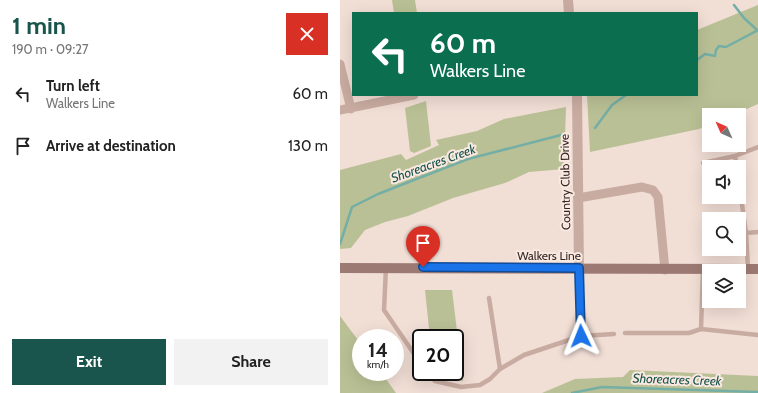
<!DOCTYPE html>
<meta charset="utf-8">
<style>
:root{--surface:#fff;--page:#f2f2f2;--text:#222;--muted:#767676;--accent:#19554d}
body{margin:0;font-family:Cabin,sans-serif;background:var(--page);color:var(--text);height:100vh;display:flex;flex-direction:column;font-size:15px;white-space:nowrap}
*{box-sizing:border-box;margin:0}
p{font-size:13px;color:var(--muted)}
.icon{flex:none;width:22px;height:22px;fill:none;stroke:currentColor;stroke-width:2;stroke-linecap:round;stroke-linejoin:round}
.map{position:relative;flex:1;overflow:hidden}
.details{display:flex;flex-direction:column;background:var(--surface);width:340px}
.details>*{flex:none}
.hud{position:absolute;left:12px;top:12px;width:346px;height:84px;border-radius:0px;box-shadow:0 4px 16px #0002;background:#0b6e4f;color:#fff;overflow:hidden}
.needle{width:26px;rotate:315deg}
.controls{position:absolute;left:362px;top:108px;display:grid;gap:8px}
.controls a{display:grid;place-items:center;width:44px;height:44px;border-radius:0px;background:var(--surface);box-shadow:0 4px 16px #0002;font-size:20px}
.speed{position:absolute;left:12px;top:329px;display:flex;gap:8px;font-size:20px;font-weight:700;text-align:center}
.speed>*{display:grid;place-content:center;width:52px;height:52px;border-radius:50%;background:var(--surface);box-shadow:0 4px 16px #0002;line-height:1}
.speed small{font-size:10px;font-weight:400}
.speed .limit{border:2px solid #111;border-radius:6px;background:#fff;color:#111}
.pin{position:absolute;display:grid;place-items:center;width:34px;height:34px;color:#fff;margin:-41px -17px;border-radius:50% 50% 50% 0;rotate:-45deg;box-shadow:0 0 4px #0007}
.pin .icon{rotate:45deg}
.me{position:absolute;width:44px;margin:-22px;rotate:358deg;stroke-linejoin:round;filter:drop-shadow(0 0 3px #0008)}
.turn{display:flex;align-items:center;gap:14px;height:84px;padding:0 12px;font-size:18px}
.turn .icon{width:52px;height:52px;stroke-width:2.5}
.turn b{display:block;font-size:28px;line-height:34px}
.round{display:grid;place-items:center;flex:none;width:42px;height:42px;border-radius:0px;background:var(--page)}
.summary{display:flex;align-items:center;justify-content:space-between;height:68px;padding:0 12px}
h1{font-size:24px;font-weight:800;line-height:30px;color:var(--accent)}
.primary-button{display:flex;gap:8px;margin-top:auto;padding:8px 12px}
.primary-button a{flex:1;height:46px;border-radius:0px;background:var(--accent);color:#fff;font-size:16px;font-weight:800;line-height:46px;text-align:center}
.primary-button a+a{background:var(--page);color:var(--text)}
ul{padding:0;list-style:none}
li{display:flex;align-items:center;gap:12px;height:52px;padding:0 12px}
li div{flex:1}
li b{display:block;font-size:15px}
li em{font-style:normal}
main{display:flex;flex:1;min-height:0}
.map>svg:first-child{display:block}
.green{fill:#bac095}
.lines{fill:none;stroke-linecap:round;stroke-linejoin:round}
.stream{stroke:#74aea5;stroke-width:2.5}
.service{stroke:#c9aca1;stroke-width:4.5}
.minor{stroke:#c9aca1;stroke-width:9}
.tertiary{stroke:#c9aca1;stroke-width:10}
.secondary{stroke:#9c7a73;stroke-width:10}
.route-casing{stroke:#114b97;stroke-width:10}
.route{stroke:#1a73e8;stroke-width:7}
.labels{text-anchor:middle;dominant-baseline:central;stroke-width:4;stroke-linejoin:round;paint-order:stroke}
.street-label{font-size:12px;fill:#332624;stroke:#f9e9e1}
.water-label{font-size:13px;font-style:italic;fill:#19554d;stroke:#f9e9e1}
</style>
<main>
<section class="details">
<div class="summary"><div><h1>1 min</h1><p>190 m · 09:27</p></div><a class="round" style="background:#d93025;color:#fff"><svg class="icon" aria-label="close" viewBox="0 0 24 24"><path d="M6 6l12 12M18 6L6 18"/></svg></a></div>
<ul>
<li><svg class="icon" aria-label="left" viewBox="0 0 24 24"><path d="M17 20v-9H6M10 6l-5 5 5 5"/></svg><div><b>Turn left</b><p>Walkers Line</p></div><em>60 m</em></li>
<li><svg class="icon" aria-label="arrive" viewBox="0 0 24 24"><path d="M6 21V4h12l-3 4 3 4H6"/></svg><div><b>Arrive at destination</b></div><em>130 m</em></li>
</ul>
<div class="primary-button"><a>Exit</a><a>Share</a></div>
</section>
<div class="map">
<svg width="418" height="393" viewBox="0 0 418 393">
<rect width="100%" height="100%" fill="#f1ded5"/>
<!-- green -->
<path class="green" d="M52,0H75L77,13H54Z
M418,5V104L393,115H369V125L359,129L250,152L247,95H357V30Z
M86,101L91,146L74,153L70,151L65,108Z
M226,107L224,169L189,172L165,183L113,198L68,216L45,222L25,230L11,248L0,249V170L61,154L66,160L99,145L96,140L137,131L164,119Z
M85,290H112L123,381L99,375L96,372H115V338H90Z
M0,316L21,344V372H41L56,393H0Z
M290,370L418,376V393H202L235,379L283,377Z"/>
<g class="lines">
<!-- stream -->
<path class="stream" d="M394,5L404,18L417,30
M357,60L365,54L375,56L376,50L379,46L386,47L418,30
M255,128L272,105L286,95
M0,244L12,207L38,194L128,159L221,135
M232,393L262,387L418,392"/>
<!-- service -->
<path class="service" d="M363,163L395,156
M397,167L395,156L418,147
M399,183L406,233L408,269
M406,233L418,232
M46,267L44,310L81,364
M239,268L241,336
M149,298L160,369
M361,329L363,269
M285,333H349L361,329L418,335
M87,372L95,381L121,387L140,385L150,379L160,369L184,355L241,336L274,334"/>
<!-- minor -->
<path class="minor" d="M0,64L11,109
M0,110L74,95
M238,198L302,187L313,190L318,197L325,270"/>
<!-- tertiary -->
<path class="tertiary" d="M228,0L229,13
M237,95L239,268"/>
<!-- secondary -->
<path class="secondary" d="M0,268L418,269"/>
</g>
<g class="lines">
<!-- route casing -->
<g class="route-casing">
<path id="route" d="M83,267L239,268L241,336"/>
</g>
<!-- route -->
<use href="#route" class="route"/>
</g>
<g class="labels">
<!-- street labels -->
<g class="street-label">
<text transform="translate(225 182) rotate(-91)">Country Club Drive</text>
<text x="209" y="255">Walkers Line</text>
</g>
<!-- water labels -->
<g class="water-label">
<text transform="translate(93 163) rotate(-20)">Shoreacres Creek</text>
<text transform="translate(337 379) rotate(2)">Shoreacres Creek</text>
</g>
</g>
</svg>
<div class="controls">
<a><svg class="needle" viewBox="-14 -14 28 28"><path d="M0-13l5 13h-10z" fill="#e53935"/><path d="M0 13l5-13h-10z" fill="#767676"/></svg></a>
<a><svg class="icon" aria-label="sound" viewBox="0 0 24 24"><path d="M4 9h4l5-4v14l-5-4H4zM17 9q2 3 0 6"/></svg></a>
<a><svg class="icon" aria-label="search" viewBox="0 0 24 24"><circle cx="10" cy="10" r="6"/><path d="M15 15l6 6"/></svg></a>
<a><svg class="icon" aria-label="layers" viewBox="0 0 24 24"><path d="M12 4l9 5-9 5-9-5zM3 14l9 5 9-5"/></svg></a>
</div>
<div class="speed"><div>14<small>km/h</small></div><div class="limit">20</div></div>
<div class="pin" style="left:83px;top:267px;background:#d93025"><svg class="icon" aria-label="arrive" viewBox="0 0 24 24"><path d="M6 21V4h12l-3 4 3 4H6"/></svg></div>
<svg class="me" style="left:241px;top:336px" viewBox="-20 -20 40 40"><path d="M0-17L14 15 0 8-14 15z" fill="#1a73e8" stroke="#fff" stroke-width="4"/></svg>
<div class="hud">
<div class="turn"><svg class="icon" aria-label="left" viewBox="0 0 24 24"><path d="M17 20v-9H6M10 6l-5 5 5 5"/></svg><div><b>60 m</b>Walkers Line</div></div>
</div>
</div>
</main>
